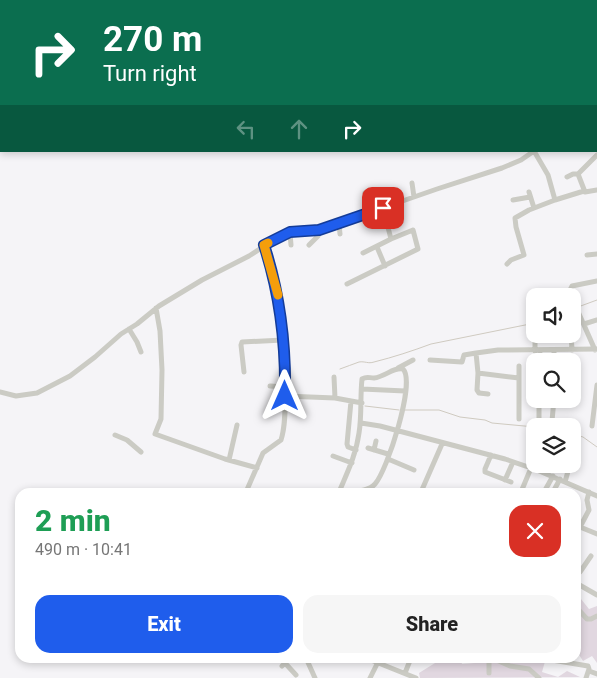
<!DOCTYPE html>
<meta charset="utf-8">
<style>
:root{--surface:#fff;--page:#f6f6f6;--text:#222;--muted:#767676;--accent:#1f5dec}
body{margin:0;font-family:Roboto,sans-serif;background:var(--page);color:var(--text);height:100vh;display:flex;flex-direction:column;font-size:19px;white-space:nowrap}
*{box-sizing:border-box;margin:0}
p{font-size:16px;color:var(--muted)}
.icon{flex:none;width:28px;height:28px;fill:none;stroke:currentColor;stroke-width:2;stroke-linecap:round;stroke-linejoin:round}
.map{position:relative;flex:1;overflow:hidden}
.sheet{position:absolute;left:15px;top:488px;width:566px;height:175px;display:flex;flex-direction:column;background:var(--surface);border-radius:15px;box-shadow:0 2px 8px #0003}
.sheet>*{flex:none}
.guide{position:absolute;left:0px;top:0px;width:598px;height:152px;box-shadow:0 2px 8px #0003;background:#0b6e4f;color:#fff;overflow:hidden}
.buttons{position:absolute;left:526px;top:288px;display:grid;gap:10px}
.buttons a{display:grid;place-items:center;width:55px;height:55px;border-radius:10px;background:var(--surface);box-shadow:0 2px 8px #0003;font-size:25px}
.pin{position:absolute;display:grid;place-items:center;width:42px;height:42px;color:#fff;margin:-21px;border-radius:10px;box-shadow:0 2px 8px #0006}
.me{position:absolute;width:55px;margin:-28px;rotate:0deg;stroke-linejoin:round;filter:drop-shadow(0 0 4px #0008)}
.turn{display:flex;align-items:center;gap:18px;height:105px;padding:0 20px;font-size:22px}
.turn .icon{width:65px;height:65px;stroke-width:2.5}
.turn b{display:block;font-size:35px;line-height:42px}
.lanes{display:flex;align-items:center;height:48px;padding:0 20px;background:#0003;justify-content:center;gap:25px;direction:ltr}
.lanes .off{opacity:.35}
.round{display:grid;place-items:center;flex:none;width:52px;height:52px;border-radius:15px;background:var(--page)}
.headline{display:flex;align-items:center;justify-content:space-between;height:85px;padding:0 20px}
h1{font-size:30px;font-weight:800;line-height:38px;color:#1e9e55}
.cta{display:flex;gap:10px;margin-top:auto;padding:10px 20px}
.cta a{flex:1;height:58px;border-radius:15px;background:var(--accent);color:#fff;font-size:20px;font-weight:800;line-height:58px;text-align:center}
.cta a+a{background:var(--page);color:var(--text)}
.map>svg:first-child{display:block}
.green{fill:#e1d7e0}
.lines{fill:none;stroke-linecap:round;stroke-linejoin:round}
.stream{stroke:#cfcac0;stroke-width:1}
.river{stroke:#cfcac0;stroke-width:7}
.minor{stroke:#cbcbc4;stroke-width:5}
.route-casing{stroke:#143c99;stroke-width:12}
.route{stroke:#1f5dec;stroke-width:9}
.slow{stroke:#f59e0b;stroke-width:9}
</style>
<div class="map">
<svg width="597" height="678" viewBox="0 0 597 678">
<rect width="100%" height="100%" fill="#f5f4f7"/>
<!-- green -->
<path class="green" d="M576,586L581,589V599L589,609L597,606V663L592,656L583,661L576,650Z
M443,658H460L462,664L475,663L476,658H546L542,672L558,677L567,671L580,677L420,678L419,673Z"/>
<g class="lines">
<!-- stream -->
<path class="stream" d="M0,24L1,25
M578,307L597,300
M340,369C346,367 353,364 359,362C365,361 368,364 374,362C394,357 412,351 431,344L535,323
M365,406L399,410
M403,410H439L460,417L485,420L492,423L535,427
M572,434L583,437L597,447"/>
<!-- river -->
<path class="river" d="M596,10L597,11"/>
<!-- minor -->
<path class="minor" d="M78,0V1
M596,94H597
M597,155L578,174L585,192L597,190
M567,177L573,174H578
M412,183L414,197
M529,192L534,208
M365,193L371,212
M513,200L530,197
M555,200L584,191
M339,224L340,234
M290,233L291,245
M309,245L318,236L319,230
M377,247L385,266
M363,253L391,239
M587,255L597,254
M347,284L418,249L413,230L391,239L383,208
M572,296L570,290L572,286L597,281
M572,298L595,350
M156,308L160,331L162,370L161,419L155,434L225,459L257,468
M584,324L597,320
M129,329L137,342L141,352
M571,334L572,350
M535,351V336L541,334
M554,351V361
M430,360L462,362L464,355L476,353
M539,361L540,351
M519,366V378
M398,368L413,360
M244,372L241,345L242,342L283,340
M478,373L477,390L479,393L488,394
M334,377L335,398
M270,386L285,387
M362,389L405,391
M0,392L16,396L37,393L70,376L95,357L121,334L137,324L159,306L202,280L249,256L277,238L296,232L319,230L437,189L502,168L521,160L534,151L548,175L555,200L529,210L515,218L516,227L524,255L511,260L507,264
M285,396L335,398L362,403
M351,401L347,444L348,447L356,450
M519,419V378L478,373L476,353L498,350L597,349
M539,420V399
M552,421L554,399
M361,423L380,426L505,459L537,470L597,496
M592,426L597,385
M115,435L127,440L141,452
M368,448L388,454
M374,450L376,441
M572,452L574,445
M491,455L485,469V472L511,482
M333,456L352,463
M388,459L414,470
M229,460L237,425
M547,474L550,464
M505,480L513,462
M565,482L570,464
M246,492L263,453L281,440C286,424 285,406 285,390C286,340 279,292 264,245
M339,492C347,473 356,455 359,433C362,415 360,397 362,379C367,376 369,378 374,378C385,377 393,367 403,369C416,382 387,471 375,484C368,492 355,491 345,492
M421,492L442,444
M521,492L531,468
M544,492L553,476
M553,492L560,479
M589,492L587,500L589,510L580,527L597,534
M576,570L580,572L591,556
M576,583L597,595
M576,607L587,619H591L597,616
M306,658L315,678
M366,658L416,678
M436,658L443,659L446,658
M492,658L510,666L529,669L539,678
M540,658L588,666L589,669L586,678
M285,663L296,675
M282,666L290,658
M589,671L597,674
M405,673L411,658
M489,673V658
M370,678L380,658"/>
</g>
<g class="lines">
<!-- route casing -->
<g class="route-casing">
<path id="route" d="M285,396C286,344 280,294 264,245L290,232L319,230L383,208"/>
</g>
<!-- route -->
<use href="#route" class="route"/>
<!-- slow -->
<path class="slow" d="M268,243L264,245L278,295"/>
</g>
</svg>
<div class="buttons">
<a><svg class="icon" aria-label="sound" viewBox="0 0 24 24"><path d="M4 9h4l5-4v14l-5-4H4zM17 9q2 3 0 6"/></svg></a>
<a><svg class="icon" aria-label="search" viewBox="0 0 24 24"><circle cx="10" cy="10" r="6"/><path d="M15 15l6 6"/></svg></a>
<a><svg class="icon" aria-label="layers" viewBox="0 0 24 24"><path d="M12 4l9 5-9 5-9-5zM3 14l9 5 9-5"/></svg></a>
</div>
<div class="pin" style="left:383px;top:208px;background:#d93025"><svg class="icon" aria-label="arrive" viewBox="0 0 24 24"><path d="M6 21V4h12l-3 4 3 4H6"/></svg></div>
<svg class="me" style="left:285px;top:396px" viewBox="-20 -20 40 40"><path d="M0-17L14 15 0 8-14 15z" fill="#1f5dec" stroke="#fff" stroke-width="4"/></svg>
<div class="guide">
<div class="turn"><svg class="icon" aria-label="right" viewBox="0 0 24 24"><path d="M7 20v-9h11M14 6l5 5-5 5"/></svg><div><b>270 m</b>Turn right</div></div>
<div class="lanes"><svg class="icon off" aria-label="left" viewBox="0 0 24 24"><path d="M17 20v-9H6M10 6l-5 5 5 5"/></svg><svg class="icon off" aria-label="ahead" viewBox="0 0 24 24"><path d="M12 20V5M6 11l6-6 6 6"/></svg><svg class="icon" aria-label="right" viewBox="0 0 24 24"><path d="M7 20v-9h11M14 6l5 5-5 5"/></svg></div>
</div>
<section class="sheet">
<div class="headline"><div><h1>2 min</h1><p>490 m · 10:41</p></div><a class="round" style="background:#d93025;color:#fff"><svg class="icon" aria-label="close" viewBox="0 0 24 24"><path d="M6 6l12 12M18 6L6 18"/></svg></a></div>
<div class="cta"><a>Exit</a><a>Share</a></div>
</section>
</div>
